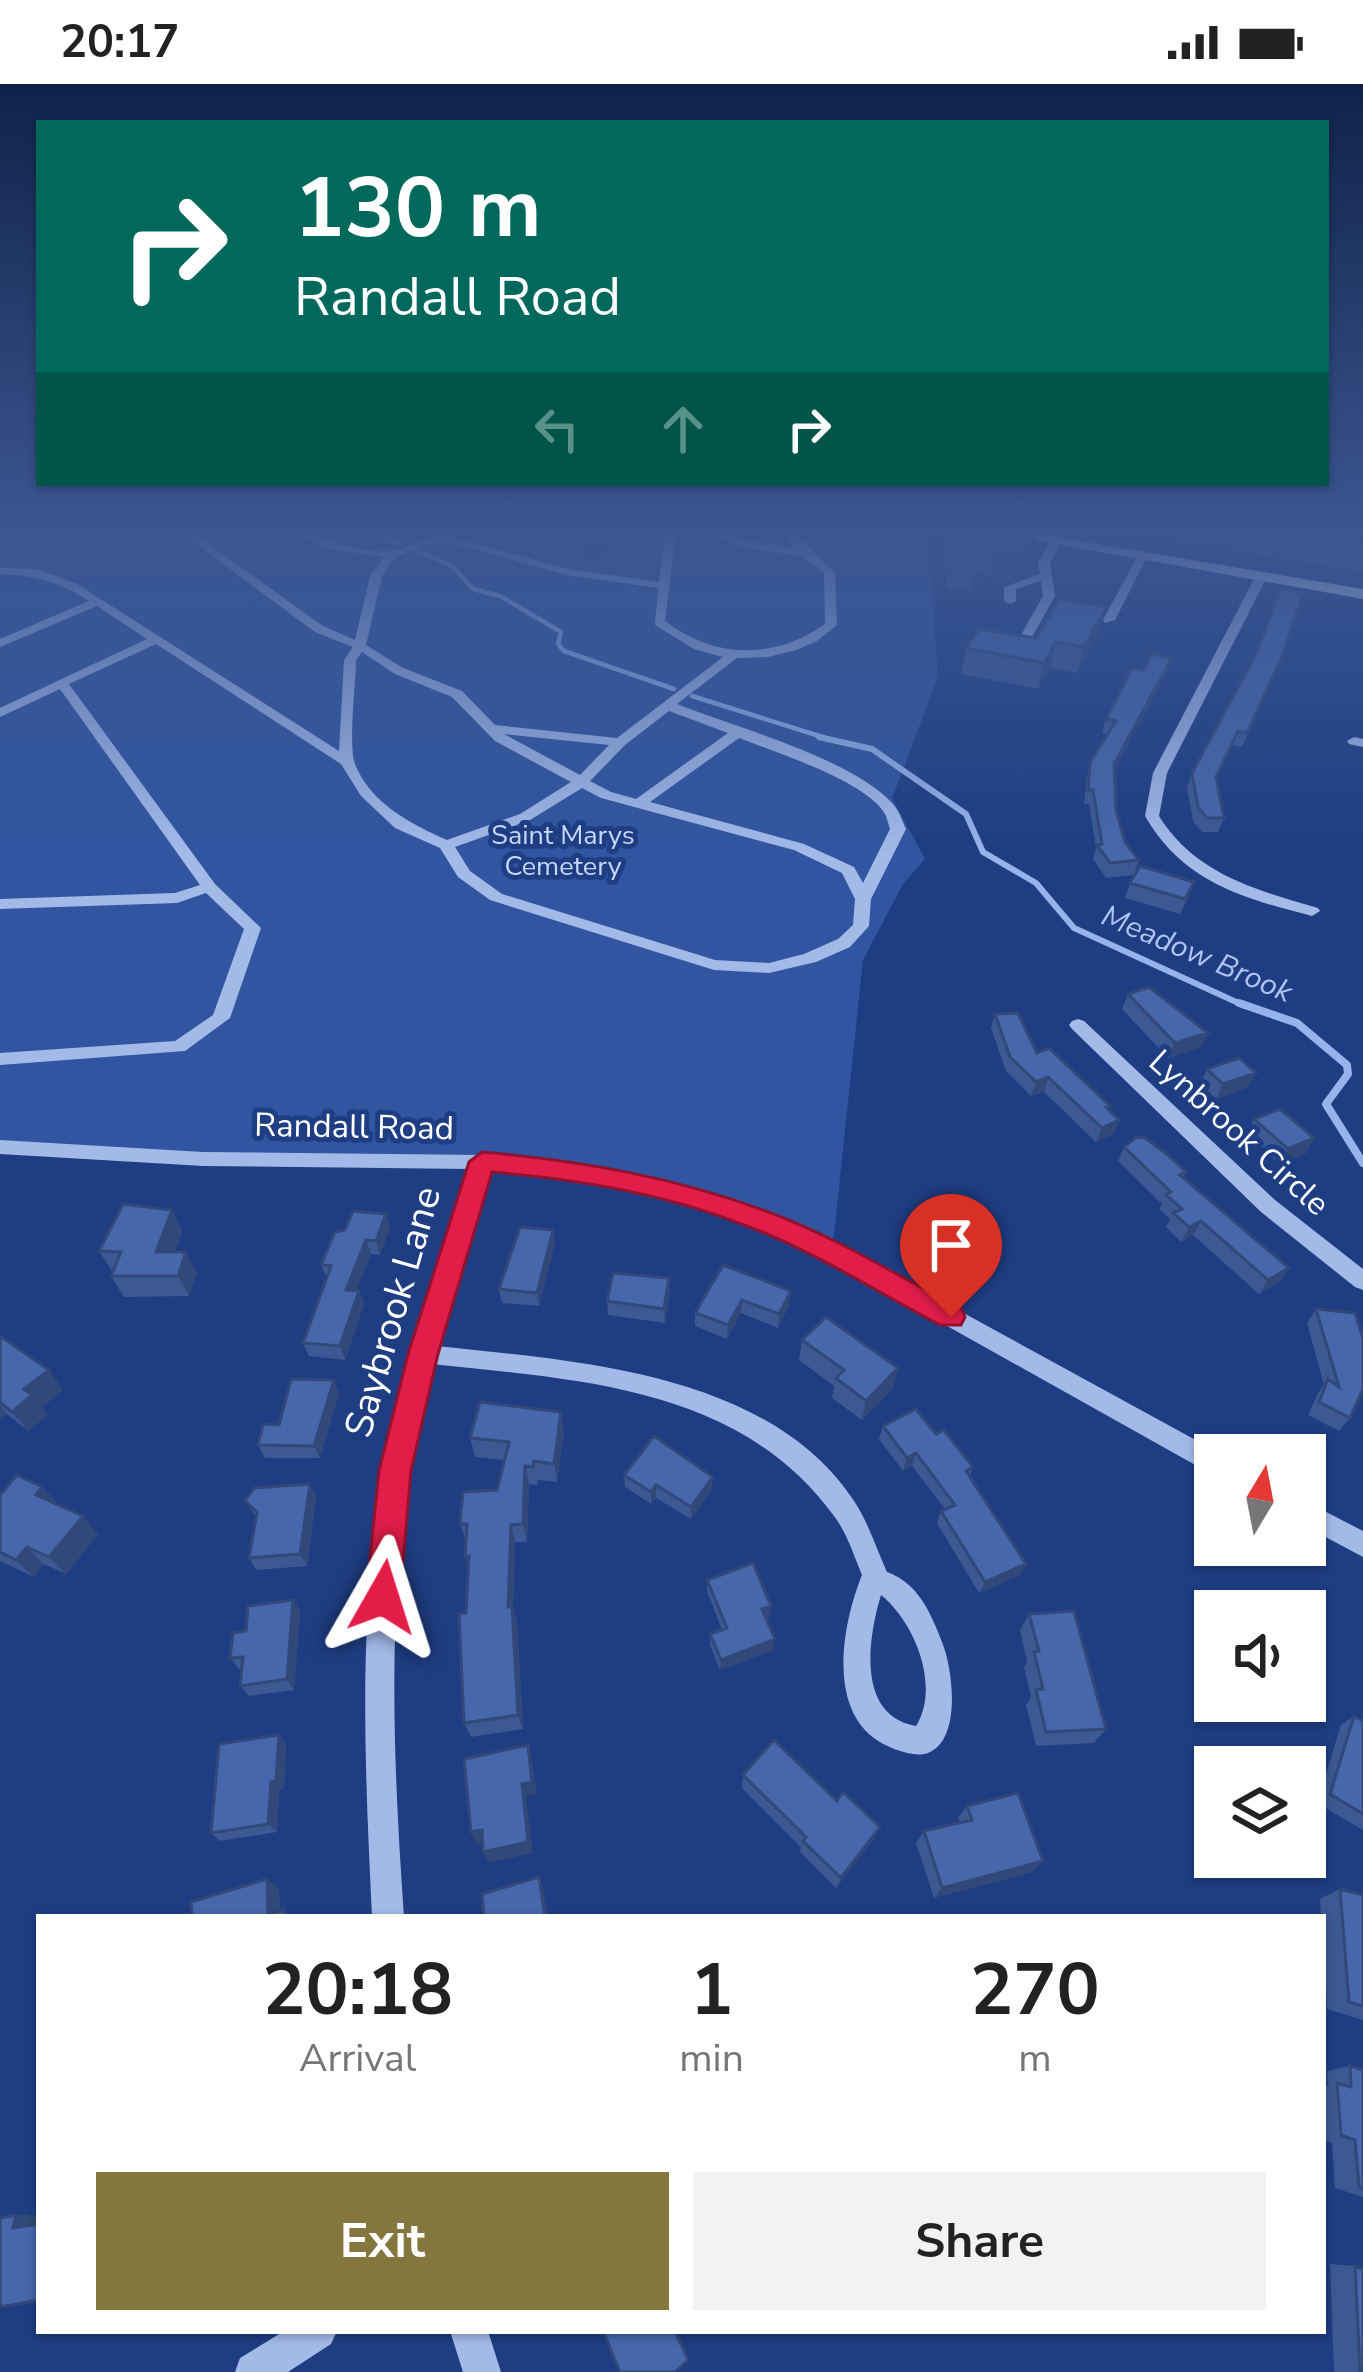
<!DOCTYPE html>
<style>
:root{--surface:#fff;--page:#f2f2f2;--text:#222;--muted:#767676;--accent:#83773e}
body{margin:0;font-family:"Nunito Sans",sans-serif;background:var(--page);color:var(--text);height:100vh;display:flex;flex-direction:column;font-size:45px;white-space:nowrap}
*{box-sizing:border-box;margin:0}
p{font-size:39px;color:var(--muted)}
.icon{flex:none;width:66px;height:66px;fill:none;stroke:currentColor;stroke-width:2;stroke-linecap:round;stroke-linejoin:round}
.map{position:relative;flex:1;overflow:hidden}
.details{position:absolute;left:36px;top:1830px;width:1290px;height:420px;display:flex;flex-direction:column;background:var(--surface);border-radius:0px;box-shadow:0 3px 9px #0004}
.details>*{flex:none}
.top-card{position:absolute;left:36px;top:36px;width:1293px;height:366px;border-radius:0px;box-shadow:0 3px 9px #0004;background:#00695c;color:#fff;overflow:hidden}
.needle{width:78px;rotate:10deg}
.buttons{position:absolute;left:1194px;top:1350px;display:grid;gap:24px}
.buttons a{display:grid;place-items:center;width:132px;height:132px;border-radius:0px;background:var(--surface);box-shadow:0 3px 9px #0004;font-size:60px}
.pin{position:absolute;display:grid;place-items:center;width:102px;height:102px;color:#fff;margin:-123px -51px;border-radius:50% 50% 50% 0;rotate:-45deg;box-shadow:0 0 12px #0007}
.pin .icon{rotate:45deg}
.me{position:absolute;width:132px;margin:-66px;rotate:6deg;stroke-linejoin:round;filter:drop-shadow(0 0 9px #0008)}
.turn{display:flex;align-items:center;gap:42px;height:252px;padding:0 60px;font-size:54px}
.turn .icon{width:156px;height:156px;stroke-width:2.5}
.turn b{display:block;font-size:84px;line-height:102px}
.lanes{display:flex;align-items:center;height:114px;padding:0 60px;background:#0003;justify-content:center;gap:60px;direction:ltr}
.lanes .off{opacity:.35}
.eta{display:flex;justify-content:space-evenly;align-items:center;height:204px;text-align:center}
.eta b{font-size:72px;font-weight:700;line-height:84px}
.primary-button{display:flex;gap:24px;margin-top:auto;padding:24px 60px}
.primary-button a{flex:1;height:138px;border-radius:0px;background:var(--accent);color:#fff;font-size:48px;font-weight:700;line-height:138px;text-align:center}
.primary-button a+a{background:var(--page);color:var(--text)}
.status{display:flex;justify-content:space-between;align-items:center;height:84px;padding:0 60px;background:var(--surface);direction:ltr}
.status svg{height:33px;fill:currentColor}
.map>svg:first-child{display:block}
.green{fill:#3155a0}
.lines{fill:none;stroke-linecap:round;stroke-linejoin:round}
.stream-far2{stroke:#96b3eb;stroke-width:4.5}
.stream-far1{stroke:#96b3eb;stroke-width:6}
.stream{stroke:#96b3eb;stroke-width:8}
.minor{fill:#a3bae9;fill-rule:evenodd}
.major{fill:#e6ecfe;fill-rule:evenodd}
.wall{fill:#3c5993}
.shaded-wall{fill:#314878}
.building{fill:#4667ab;stroke:#314878;stroke-width:3}
.route{fill:#e11d48;stroke:#92132f;stroke-width:3}
.labels{text-anchor:middle;dominant-baseline:central;stroke-width:10;stroke-linejoin:round;paint-order:stroke}
.far-park-label{font-size:27px;fill:#c7d7f7;stroke:#1e3d82}
.far-water-label{font-size:30px;font-style:italic;fill:#aec4f1;stroke:#1e3d82}
.street-label{font-size:33px;fill:#fff;stroke:#1e3d82}
.near-street-label{font-size:39px;fill:#fff;stroke:#1e3d82}
</style>
<div class="status"><b>20:17</b><svg viewBox="0 0 49 12"><path d="M0 12V9h3v3zM5 12V6h3v6zM10 12V3h3v9zM15 12V0h3v12zM26 1h20v11H26zM47 4h2v5h-2z"/></svg></div>
<div class="map">
<svg width="1363" height="2288" viewBox="0 0 1363 2288">
<rect width="100%" height="100%" fill="#1e3d82"/>
<!-- green -->
<path class="green" d="M0,448H927L938,593L892,714L925,775L903,800L863,876L832,1170L765,1138L585,1087L0,1063Z"/>
<g class="lines">
<!-- stream-far2 -->
<path class="stream-far2" d="M365,448L402,460
M414,465L452,482L473,505L500,512L561,548L558,560L564,567L674,605
M692,612L832,656"/>
<!-- stream-far1 -->
<path class="stream-far1" d="M819,653L872,665L966,730L983,768L1036,799L1074,844L1245,922"/>
<!-- stream -->
<path class="stream" d="M1239,919L1297,939L1347,981L1348,990L1326,1020L1363,1079"/>
<!-- minor -->
<path class="minor" d="M180,448H192L323,542L355,556L370,492L384,473L328,465L291,448C323,448 354,470 388,467C411,466 431,448 455,448L449,452L568,485L659,498L665,451L616,448H676L665,537C714,575 775,576 825,540L824,489L803,472L751,465L697,448C730,448 763,460 795,465L783,448H794L835,489L837,541L817,557L796,566L768,573L737,574L677,620C735,643 853,675 893,720C899,727 902,736 906,745L871,815L869,842L850,863L816,878L769,889L714,886L490,816L458,793L440,764L395,744L361,712L341,680L156,560L69,600L215,800L261,844L230,934L185,967L0,981V969L175,957L213,931L244,845L206,809L177,819L0,825V815L175,809L200,801L60,605L0,633V624L147,555L97,522L0,563V555L89,517C59,498 35,491 0,490V484L37,485L77,500L339,667L344,576L353,563L315,548ZM440,456L567,491L658,504L655,541L694,565L723,573L617,654L495,641L462,607L403,584L366,561L382,492L395,473ZM362,568L395,590L452,613L495,657L571,698L520,730L447,756C411,740 370,719 355,680C348,662 356,598 356,576ZM669,627L728,649L636,715L611,708L590,697L625,661ZM504,650L609,661L580,691ZM739,654C775,668 862,696 883,727C887,732 888,739 890,745L863,799L854,783L804,760L650,718ZM582,704L601,714L794,766L842,789L855,815L853,841L838,855L804,870L769,879L715,876L502,810L470,787L455,763L530,736Z
M1056,448H1067L1050,479L1055,512L1026,564L1001,568V562L1017,558L1043,512L1041,497L1016,505V517L1010,520L1004,517V503L1040,490L1038,479Z
M1138,471L1147,473L1115,536L1105,539L1103,536Z
M1261,490L1267,493L1167,689L1159,732C1195,790 1256,806 1318,824L1320,827L1312,832C1242,814 1183,798 1145,732L1153,689L1255,493Z
M1354,653L1363,655V663L1349,660L1347,657Z
M1078,935L1084,937L1275,1116L1363,1185V1206L1355,1203L1261,1128L1072,945L1069,941L1072,937Z
M0,1056L203,1068L482,1071L585,1080L683,1101L773,1132L883,1185L1223,1371H1215V1390L1206,1387L867,1197L759,1144L680,1116L585,1094L490,1086L436,1262C577,1277 772,1288 856,1420C869,1441 877,1466 887,1488C918,1499 931,1529 942,1558C953,1585 962,1656 928,1669C917,1673 902,1668 892,1664C824,1638 841,1543 862,1491C854,1472 847,1449 834,1432C739,1302 579,1296 431,1280C384,1463 391,1646 404,1833H372C365,1684 357,1533 384,1385C402,1282 438,1184 470,1085L203,1082L0,1070ZM881,1511C914,1537 941,1602 916,1642C856,1632 868,1554 881,1511Z
M1305,1417L1363,1447V1473L1305,1442Z
M284,2247H337L331,2260L288,2288H235L240,2274Z
M450,2247H488L501,2288H463Z"/>
<!-- major -->
<path class="major" d="M989,448H1026L1363,505V515Z"/>
</g>
<!-- wall -->
<path class="wall" d="M494,448H617V460L585,478L495,455Z
M947,448H1037L1032,472L1020,488L993,495L975,485L971,506H947L944,468Z
M1122,448H1363V488Z
M1099,549L1077,589L1050,584L1038,605L961,590L966,564L1036,554Z
M1277,585L1242,663L1233,661L1216,695L1224,734L1218,748H1202L1193,737L1187,703L1192,689Z
M1143,586L1168,587L1114,686L1116,726L1125,758L1139,776L1134,791L1106,794L1093,775L1096,764L1089,720H1084L1087,692L1090,678L1108,650L1102,649L1106,635Z
M1130,799L1189,812L1180,830L1125,814Z
M1128,910L1208,949L1201,963L1168,974L1122,925Z
M995,930L1037,969L1110,1022L1109,1026L1114,1050L1096,1058L1044,1008L1031,1012L1006,987L991,944Z
M1207,985L1248,1003L1216,1015L1200,1000Z
M1254,1035L1314,1054L1306,1069L1280,1080L1247,1050Z
M1124,1063L1186,1088L1183,1094L1289,1184L1280,1198L1259,1210L1193,1151L1181,1158L1166,1143L1170,1135L1159,1125L1162,1120L1118,1077Z
M172,1126L182,1147L175,1168L197,1189L189,1212L124,1213L111,1192L113,1188L99,1167Z
M390,1144L380,1171L371,1170L356,1206L359,1207L364,1220L345,1276L309,1272L303,1259L327,1194L321,1181L345,1146Z
M555,1160L539,1222L502,1219L499,1205Z
M723,1181L789,1221L778,1244L741,1229L727,1255L695,1242V1229Z
M670,1208L665,1239L608,1231L607,1217Z
M1316,1225L1350,1334L1339,1347L1308,1331L1318,1309L1324,1301L1307,1239Z
M0,1252L63,1306L42,1323L48,1331L28,1347L7,1330L0,1336Z
M802,1256L898,1284L893,1304L862,1336L832,1314L834,1302L799,1276Z
M334,1296L339,1309L320,1374H265L258,1361Z
M883,1342L936,1350L973,1383L970,1393L1026,1480L1020,1491L979,1509L937,1439L941,1427L945,1425L912,1382L903,1387L879,1355Z
M564,1347L557,1398L538,1396L537,1401L529,1400L527,1458H515L513,1524L517,1539L523,1645L471,1653L464,1639L466,1529L469,1483L465,1473L466,1458L460,1440L497,1406L504,1376L475,1373L470,1354Z
M624,1391L712,1406L691,1435L656,1414L651,1420L625,1403Z
M310,1400L316,1413L307,1482L256,1486L249,1474L256,1432L245,1417Z
M42,1403L58,1420L98,1450L66,1490L44,1480L34,1493L0,1477V1411Z
M707,1496L770,1533L766,1534L773,1566L720,1586L710,1561V1550L722,1546L707,1507Z
M293,1516L300,1527L294,1606L249,1612L240,1602L242,1584L239,1585L230,1574L246,1547Z
M1029,1530L1106,1645L1094,1659L1036,1662L1026,1621L1031,1613L1024,1583L1027,1578L1020,1546Z
M1354,1632L1363,1637V1746L1317,1719L1341,1641Z
M279,1651L286,1660L284,1705L279,1706L277,1748L220,1757L211,1749Z
M743,1691L874,1755L836,1804L800,1768L801,1763L742,1704Z
M967,1722L1043,1777L1032,1788L934,1814L916,1759L924,1747L960,1738L958,1734Z
M1340,1805L1363,1811V1936L1327,1925L1323,1833H1321L1320,1815Z
M1350,1982L1363,1986V2113L1335,2104L1332,2059L1323,2056V2002L1328,2001L1327,1987Z
M1330,2180L1355,2182L1363,2288H1334Z"/>
<!-- shaded-wall -->
<path class="shaded-wall" d="M600,448H617V460L585,478L584,458Z
M1037,448L1032,472L1020,488L993,495L997,470Z
M1106,523L1099,549L1077,589L1084,563Z
M1056,558L1050,584L1038,605L1044,579Z
M1172,574L1168,587L1109,694L1114,680Z
M1208,949L1201,963L1168,974L1175,959Z
M1256,989L1248,1003L1216,1015L1223,1000Z
M1048,993L1044,1008L1031,1012L1036,998Z
M1119,1036L1114,1050L1096,1058L1102,1044Z
M1314,1054L1306,1069L1280,1080L1288,1065Z
M172,1126L182,1147L168,1189L156,1168Z
M386,1130L390,1144L380,1171L376,1157Z
M1201,1137L1193,1151L1181,1158L1189,1143Z
M553,1146L555,1160L539,1222L537,1209Z
M366,1156L371,1170L351,1219L346,1206Z
M186,1168L197,1189L189,1212L178,1192Z
M1289,1184L1280,1198L1259,1210L1268,1196Z
M669,1194L670,1208L665,1239L664,1225Z
M359,1207L364,1220L345,1276L340,1262Z
M791,1207L789,1221L778,1244L779,1230Z
M742,1216L741,1229L727,1255L728,1241Z
M898,1284L893,1304L862,1336L866,1317Z
M49,1286L63,1306L42,1323L48,1331L28,1347L12,1328L24,1305Z
M334,1296L339,1309L320,1374L314,1362Z
M0,1321L7,1330L0,1336Z
M561,1328L564,1347L557,1398L554,1380Z
M916,1369L912,1382L903,1387L907,1374Z
M525,1382L529,1400L527,1458L523,1440Z
M713,1393L712,1406L691,1435V1423Z
M310,1400L316,1413L307,1482L300,1470Z
M656,1401V1414L651,1420V1408Z
M42,1403L58,1421L36,1411Z
M83,1432L98,1450L66,1490L49,1473Z
M511,1441L515,1458L513,1524L517,1539L523,1645L518,1631L508,1523Z
M27,1463L44,1480L34,1493L16,1476Z
M1026,1480L1020,1491L979,1509L985,1498Z
M293,1516L300,1527L294,1606L287,1595Z
M771,1522L770,1533L760,1536L762,1525Z
M775,1555L773,1566L720,1586L721,1576Z
M279,1651L286,1660L284,1705L279,1706L277,1748L268,1740L271,1698Z
M528,1661L532,1675L537,1710L526,1713L533,1769L489,1779L483,1768L522,1700Z
M880,1743L874,1755L836,1804L841,1794Z
M482,1746L488,1758L477,1760L471,1748Z
M1043,1777L1032,1788L934,1814L942,1804Z
M539,1793L543,1804L548,1833H545Z
M267,1795L279,1805L281,1833L268,1831Z
M16,2131H39L38,2143L13,2144Z"/>
<!-- building -->
<path class="building" d="M548,448H600L584,458Z
M948,448H1036L1025,463L997,470L970,456L975,481H951Z
M1200,448H1363V475Z
M1281,505L1303,509L1282,572L1247,649L1238,647L1216,693L1224,734H1207L1198,723L1192,689L1256,570Z
M1059,515L1106,523L1084,563L1056,558L1044,579L966,564L979,545L1036,554Z
M1151,570L1172,574L1114,680L1116,726L1125,758L1139,776L1110,779L1097,761L1102,760L1093,706H1088L1090,678L1116,637L1106,635L1132,584L1143,586Z
M1140,782L1194,798L1185,815L1130,799Z
M1149,903L1208,949L1175,959L1128,910Z
M1018,929L1037,969L1049,964L1110,1022L1106,1023L1119,1036L1102,1044L1048,993L1036,998L1010,973L995,930Z
M1239,974L1256,989L1223,1000L1207,985Z
M1280,1025L1314,1054L1288,1065L1254,1035Z
M1136,1053L1145,1054L1168,1071L1186,1088L1180,1091L1289,1184L1268,1196L1201,1137L1189,1143L1173,1129L1182,1125L1166,1111L1171,1108L1124,1063Z
M123,1120L172,1126L156,1168H186L178,1192H111L121,1168L99,1167Z
M353,1127L386,1130L376,1157L366,1156L346,1206L359,1207L340,1262L303,1259L331,1182L321,1181L335,1148L345,1146Z
M520,1143L553,1146L537,1209L499,1205Z
M723,1181L791,1207L779,1230L742,1216L728,1241L695,1229Z
M613,1189L669,1194L664,1225L607,1217Z
M1316,1225L1355,1229L1363,1254V1305L1350,1334L1319,1318L1328,1295L1339,1303Z
M826,1233L898,1284L866,1317L836,1294L844,1286L802,1256Z
M0,1252L49,1286L24,1305L32,1311L12,1328L0,1318Z
M291,1295L334,1296L314,1362L258,1361L263,1340L279,1341Z
M480,1318L561,1328L554,1380L534,1377L533,1383L525,1382L523,1440L511,1441L508,1523H512L518,1631L464,1639L459,1530L466,1529L469,1472L465,1473L467,1440H460L463,1408L497,1406L509,1358L470,1354Z
M916,1325L936,1350L944,1346L973,1383L966,1387L1026,1480L985,1498L941,1427L955,1421L916,1369L907,1374L883,1342Z
M654,1352L713,1393L691,1423L656,1401L651,1408L624,1391Z
M17,1391L42,1403L36,1411L83,1432L49,1473L27,1463L16,1476L0,1468V1411Z
M310,1400L300,1470L249,1474L257,1428L245,1417L254,1404Z
M753,1479L771,1522L762,1525L775,1555L721,1576L710,1550L727,1544L707,1496Z
M293,1516L287,1595L240,1602L243,1573L230,1574L233,1549L246,1547L248,1522Z
M1074,1527L1106,1645L1046,1648L1036,1606L1043,1605L1034,1568L1039,1567L1029,1530Z
M1354,1632L1363,1637V1730L1330,1710Z
M279,1651L276,1697L271,1698L268,1740L211,1749L219,1660Z
M774,1656L837,1717L843,1708L880,1743L841,1794L803,1757L806,1753L743,1691Z
M528,1661L532,1698L522,1700L528,1758L483,1768L482,1746L471,1748L464,1675Z
M1018,1709L1043,1777L942,1804L924,1747L972,1736L967,1722Z
M539,1793L545,1833H484L482,1810Z
M267,1795L268,1831L284,1826L285,1833H192L191,1818Z
M1340,1805L1363,1811V1922L1349,1918Z
M1350,1982L1363,1986V2105L1359,2103L1355,2056L1341,2051L1337,1999L1351,2003Z
M16,2131L13,2144L39,2140V2216L0,2223V2134Z
M1355,2182L1363,2185V2288H1360Z
M603,2247H675L688,2276L675,2288H620Z"/>
<!-- sky -->
<linearGradient id="sky" x2="0" y2="1"><stop stop-color="#102248"/><stop offset="0.58" stop-color="#3b5792"/><stop offset="1" stop-color="#3b5792" stop-opacity="0"/></linearGradient>
<rect width="1363" height="769" fill="url(#sky)"/>
<!-- route -->
<path class="route" d="M482,1068C582,1077 676,1093 771,1129C836,1153 899,1193 961,1224L965,1233L961,1241H940C879,1209 817,1169 752,1144C668,1110 582,1096 492,1088L438,1270L411,1387L400,1513L395,1525L383,1530L371,1525L366,1513L379,1387L408,1270L469,1078Z"/>
<g class="labels">
<!-- far-park labels -->
<g class="far-park-label">
<text x="563" y="751">Saint Marys<tspan x="563" dy="31">Cemetery</tspan></text>
</g>
<!-- far-water labels -->
<g class="far-water-label">
<text transform="translate(1197 870) rotate(23)">Meadow Brook</text>
</g>
<!-- street labels -->
<g class="street-label">
<text transform="translate(354 1043) rotate(1)">Randall Road</text>
<text transform="translate(1239 1049) rotate(42)">Lynbrook Circle</text>
</g>
<!-- near-street labels -->
<g class="near-street-label">
<text transform="translate(393 1228) rotate(-74)">Saybrook Lane</text>
</g>
</g>
</svg>
<div class="buttons">
<a><svg class="needle" viewBox="-14 -14 28 28"><path d="M0-13l5 13h-10z" fill="#e53935"/><path d="M0 13l5-13h-10z" fill="#767676"/></svg></a>
<a><svg class="icon" aria-label="sound" viewBox="0 0 24 24"><path d="M4 9h4l5-4v14l-5-4H4zM17 9q2 3 0 6"/></svg></a>
<a><svg class="icon" aria-label="layers" viewBox="0 0 24 24"><path d="M12 4l9 5-9 5-9-5zM3 14l9 5 9-5"/></svg></a>
</div>
<div class="pin" style="left:951px;top:1233px;background:#d93025"><svg class="icon" aria-label="arrive" viewBox="0 0 24 24"><path d="M6 21V4h12l-3 4 3 4H6"/></svg></div>
<svg class="me" style="left:383px;top:1513px" viewBox="-20 -20 40 40"><path d="M0-17L14 15 0 8-14 15z" fill="#e11d48" stroke="#fff" stroke-width="4"/></svg>
<div class="top-card">
<div class="turn"><svg class="icon" aria-label="right" viewBox="0 0 24 24"><path d="M7 20v-9h11M14 6l5 5-5 5"/></svg><div><b>130 m</b>Randall Road</div></div>
<div class="lanes"><svg class="icon off" aria-label="left" viewBox="0 0 24 24"><path d="M17 20v-9H6M10 6l-5 5 5 5"/></svg><svg class="icon off" aria-label="ahead" viewBox="0 0 24 24"><path d="M12 20V5M6 11l6-6 6 6"/></svg><svg class="icon" aria-label="right" viewBox="0 0 24 24"><path d="M7 20v-9h11M14 6l5 5-5 5"/></svg></div>
</div>
<section class="details">
<div class="eta">
<div><b>20:18</b><p>Arrival</p></div>
<div><b>1</b><p>min</p></div>
<div><b>270</b><p>m</p></div>
</div>
<div class="primary-button"><a>Exit</a><a>Share</a></div>
</section>
</div>
